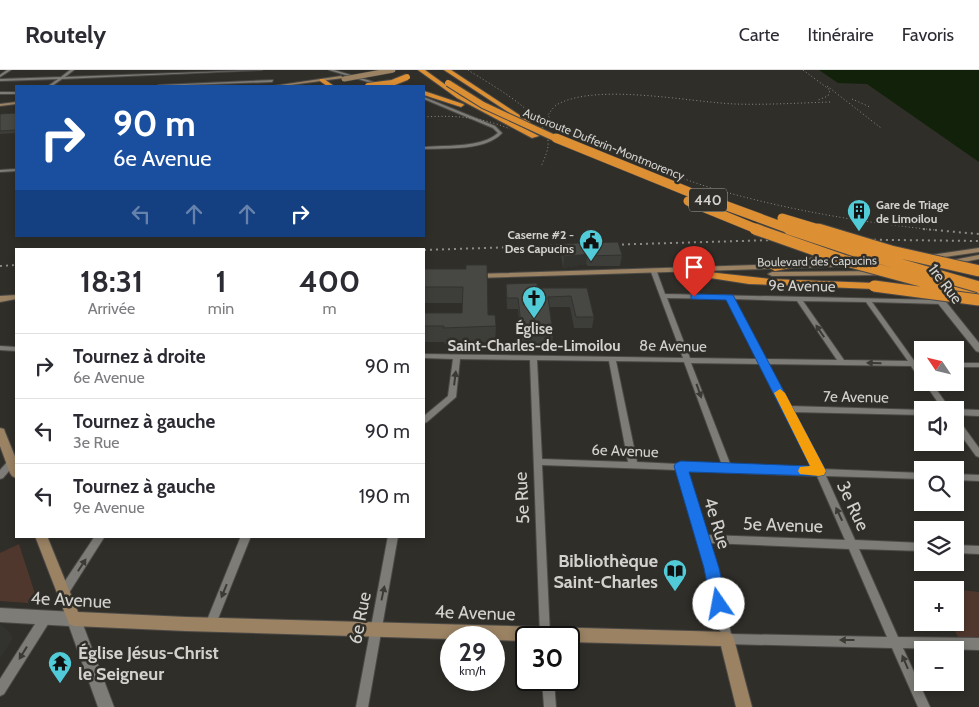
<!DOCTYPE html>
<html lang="fr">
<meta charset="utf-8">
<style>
:root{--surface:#fff;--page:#f2f2f3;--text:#2b2b33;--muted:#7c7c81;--line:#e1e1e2}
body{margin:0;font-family:Cabin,sans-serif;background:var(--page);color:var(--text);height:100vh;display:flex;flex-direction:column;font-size:19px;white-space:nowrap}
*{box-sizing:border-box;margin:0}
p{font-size:16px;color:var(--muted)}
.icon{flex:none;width:28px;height:28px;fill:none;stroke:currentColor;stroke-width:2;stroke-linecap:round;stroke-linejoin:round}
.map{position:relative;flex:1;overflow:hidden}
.drawer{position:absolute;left:15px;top:178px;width:410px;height:290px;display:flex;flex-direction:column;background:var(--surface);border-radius:0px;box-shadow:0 2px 8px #0003}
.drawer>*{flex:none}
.guide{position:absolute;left:15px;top:15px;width:410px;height:152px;border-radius:0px;box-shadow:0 2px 8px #0003;background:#1a4fa0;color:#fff;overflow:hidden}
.needle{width:32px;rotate:305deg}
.controls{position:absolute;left:914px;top:271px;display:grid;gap:10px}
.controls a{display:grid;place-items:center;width:50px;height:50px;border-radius:0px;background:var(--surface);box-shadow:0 2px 8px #0003;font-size:25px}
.speed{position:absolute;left:440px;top:556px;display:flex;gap:10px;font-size:25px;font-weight:700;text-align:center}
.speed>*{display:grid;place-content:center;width:65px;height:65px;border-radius:50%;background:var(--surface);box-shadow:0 2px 8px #0003;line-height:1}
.speed small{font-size:12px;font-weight:400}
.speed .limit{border:2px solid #111;border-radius:8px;background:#fff;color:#111}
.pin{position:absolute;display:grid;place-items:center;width:42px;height:42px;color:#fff;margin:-51px -21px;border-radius:50% 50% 50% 0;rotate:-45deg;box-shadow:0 0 5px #0007}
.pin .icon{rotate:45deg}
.me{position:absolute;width:55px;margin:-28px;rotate:348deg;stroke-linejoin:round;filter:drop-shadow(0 0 4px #0008)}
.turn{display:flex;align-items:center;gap:18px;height:105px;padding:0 15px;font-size:22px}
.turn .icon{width:65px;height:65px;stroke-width:2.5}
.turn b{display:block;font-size:35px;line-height:42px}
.lanes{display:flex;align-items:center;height:48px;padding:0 15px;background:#0003;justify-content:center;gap:25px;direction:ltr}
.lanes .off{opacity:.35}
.eta{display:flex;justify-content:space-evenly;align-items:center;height:85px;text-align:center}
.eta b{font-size:30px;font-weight:700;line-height:35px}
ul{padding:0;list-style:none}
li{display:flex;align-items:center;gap:15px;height:65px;padding:0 15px;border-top:1px solid var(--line)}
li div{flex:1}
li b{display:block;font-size:19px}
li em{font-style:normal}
header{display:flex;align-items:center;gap:30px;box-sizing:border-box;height:70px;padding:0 25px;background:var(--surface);border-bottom:1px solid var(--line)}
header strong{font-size:24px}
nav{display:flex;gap:28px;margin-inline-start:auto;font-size:18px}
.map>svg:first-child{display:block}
.green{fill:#50372d}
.water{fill:#122109}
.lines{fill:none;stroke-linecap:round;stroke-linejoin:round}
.minor-casing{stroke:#4c4a47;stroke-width:2}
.tertiary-casing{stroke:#4c4a47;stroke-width:2}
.secondary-casing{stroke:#4c4a47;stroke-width:2}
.motorway-casing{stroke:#4c4a47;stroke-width:2}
.minor{fill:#7e7c77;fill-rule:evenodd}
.tertiary{fill:#7e7c77;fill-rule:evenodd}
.secondary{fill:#9a8263;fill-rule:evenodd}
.motorway{fill:#dd8f34;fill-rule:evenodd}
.rail-far1{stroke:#8c8b87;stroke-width:1;stroke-dasharray:1 2.5;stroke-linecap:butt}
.rail{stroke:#8c8b87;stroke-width:2;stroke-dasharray:2 4;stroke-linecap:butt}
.secondary-bridge-casing{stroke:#4c4a47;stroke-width:6;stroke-linecap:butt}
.motorway-bridge-far2-casing{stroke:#4c4a47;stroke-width:8;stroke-linecap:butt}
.motorway-bridge-far1-casing{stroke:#4c4a47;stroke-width:10;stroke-linecap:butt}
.motorway-bridge-casing{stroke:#4c4a47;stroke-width:13;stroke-linecap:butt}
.secondary-bridge{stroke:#9a8263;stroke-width:5}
.motorway-bridge-far2{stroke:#dd8f34;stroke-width:6}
.motorway-bridge-far1{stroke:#dd8f34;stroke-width:9}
.motorway-bridge{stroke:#dd8f34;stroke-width:11}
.wall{fill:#3d3e3a}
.shaded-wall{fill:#32322f}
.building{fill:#474843;stroke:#32322f}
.oneway{fill:#3c3a35}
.route{fill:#1a73e8;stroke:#114b97}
.slow{fill:#f59e0b}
.labels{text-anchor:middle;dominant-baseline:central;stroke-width:5;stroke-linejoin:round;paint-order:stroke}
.far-street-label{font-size:12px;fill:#d2d1ce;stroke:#302e29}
.far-poi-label{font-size:12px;font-weight:bold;fill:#d2d1ce;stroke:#302e29;text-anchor:start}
.shield{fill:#302e29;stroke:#a1a09c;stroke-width:1}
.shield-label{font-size:14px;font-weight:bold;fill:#d2d1ce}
.street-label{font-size:15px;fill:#d2d1ce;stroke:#302e29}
.poi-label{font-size:15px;font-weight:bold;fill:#d2d1ce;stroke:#302e29}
.near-street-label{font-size:18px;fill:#d2d1ce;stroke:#302e29}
.near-poi-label{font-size:18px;font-weight:bold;fill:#d2d1ce;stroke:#302e29;text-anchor:end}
</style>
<header>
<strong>Routely</strong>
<nav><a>Carte</a><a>Itinéraire</a><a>Favoris</a></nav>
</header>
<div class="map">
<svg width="979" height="637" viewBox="0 0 979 637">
<rect width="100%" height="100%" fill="#302e29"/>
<!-- green -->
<path class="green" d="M19,474L36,527L28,533L0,531V483Z
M932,517L979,522V574L961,573L951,553L955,552V520H934Z"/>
<!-- water -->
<path class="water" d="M819,0H979V92L867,14L838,13Z"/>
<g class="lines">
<!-- minor casing -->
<g class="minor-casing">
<path id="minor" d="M7,0H11L0,7V5Z
M70,0H74L65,7L262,0L62,9L52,16H48L58,9L0,11V9L61,7Z
M329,0H334L384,15L381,16Z
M273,10L272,12L157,16L159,15Z
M0,22H16V24H0Z
M424,27L495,56L502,63C486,81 446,78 424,79V77C445,75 482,78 498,63L493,58L424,29Z
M16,99V101L0,102V100Z
M654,200L657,202L665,224L941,230L944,232L941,234L872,232L915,292H922V296H919L922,301V308H919L911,296L767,294L789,336L925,340H922V345L792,342L822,399L922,403V409L826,406L855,470L922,473V481L859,479L898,567L979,568V580L903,578L930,637H918L892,578L727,574L723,573L707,498L699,473L696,469L698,466L678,400L542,395L550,565L549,568H541L540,565L530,290L460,289L456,327L427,352L424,353V346L448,326L453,289L424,288V284L683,288L651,202ZM667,228L727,229L758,289L690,288ZM733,229L797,231L837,290L765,289ZM803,231L866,232L908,291L844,290ZM537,290L609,291L628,392L542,389ZM616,291L684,292L722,395L684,394L681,393L678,394L637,392ZM691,293L760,294L813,399L731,396ZM687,401L817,406L845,470L707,465ZM709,473L849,479L887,567L731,564L717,498Z
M0,276L16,277V281L0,280Z
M955,293H979V297H955Z
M924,312H931L951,340H943Z
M955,339L979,340V346L955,345V340H952Z
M955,348L958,349L979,378V387L976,386L955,357Z
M12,389L15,390L16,392L15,394L3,408L0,409V400L9,390Z
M955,404L979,405V411L955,410Z
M95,466H105L67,526L63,528L59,526L58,523L59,520Z
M241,466H251L214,559L210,560L206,559L205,555Z
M388,466H398L368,637H356Z
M955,475L979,476V484L955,483Z
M46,542L50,543L51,547L50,551L4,624L0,626V609L42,543Z
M542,610H554L556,637H544Z"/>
</g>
<!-- tertiary casing -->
<g class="tertiary-casing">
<path id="tertiary" d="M928,217H934L979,273V282L976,281L928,221Z
M0,538L74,542L79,544L114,637H98L69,556L0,552Z"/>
</g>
<!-- secondary casing -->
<g class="secondary-casing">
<path id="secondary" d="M341,6L343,8L283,16H273Z
M16,32V34L0,36V34Z
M979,178V182L924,190L920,188L924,186Z
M979,185V189L917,201L913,199L917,197Z
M855,192H858V196L475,208L471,206L475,204Z
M885,201L889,203L888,205L772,206L768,204L772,202Z
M16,225V229L0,232V226Z
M0,358L4,359L5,362L16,389V408L12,406L10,403L0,376Z
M35,466H47L78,542L186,547L727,562L732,564L734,569L752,637H736L721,576L569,572V568H526V571L494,570V568L451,569L186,561L74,556L69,554Z"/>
</g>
<!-- motorway casing -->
<g class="motorway-casing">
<path id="motorway" d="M418,0H425L461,26L539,66L532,68L457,28Z
M444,0H451L530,52L525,53Z
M320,9H324L334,16H327L320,11Z
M424,21L463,34L464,35L461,37L424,25Z
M861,175L866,178L865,180L821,192L775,201L770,198L771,196L820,186Z
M708,202L770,209L874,213L880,216L874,219L749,214L704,207L703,205Z
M956,216L979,221V227L952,221L950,219Z"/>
</g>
<!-- minor -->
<use href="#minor" class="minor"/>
<!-- tertiary -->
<use href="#tertiary" class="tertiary"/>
<!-- secondary -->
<use href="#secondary" class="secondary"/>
<!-- motorway -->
<use href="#motorway" class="motorway"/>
<!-- rail-far1 -->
<path class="rail-far1" d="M468,0C491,15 543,42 548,71C549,80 544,89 541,97
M803,0L830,20L828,26L818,30
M827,16L881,58
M852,29L870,37
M830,32C798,33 767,35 735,34C689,32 598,13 558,34C554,36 551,41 548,45L554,56L563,61C611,80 659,101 708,117C782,139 858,152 935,160
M424,47C454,45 482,47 510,59"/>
<!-- rail -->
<path class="rail" d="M923,159L979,164
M604,175L808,169L979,171
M424,180L576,175
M0,196L16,195"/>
<!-- secondary-bridge casing -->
<g class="secondary-bridge-casing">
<path id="secondary-bridge" d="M344,9L393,0"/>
</g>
<!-- motorway-bridge-far2 casing -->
<g class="motorway-bridge-far2-casing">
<path id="motorway-bridge-far2" d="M448,13L483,35L559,70
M368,16L392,13L407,7"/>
</g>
<!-- motorway-bridge-far1 casing -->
<g class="motorway-bridge-far1-casing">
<path id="motorway-bridge-far1" d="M556,68L689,122L792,160
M688,131L759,160
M782,148L822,160"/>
</g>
<!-- motorway-bridge casing -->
<g class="motorway-bridge-casing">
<path id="motorway-bridge" d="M755,159L843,190L939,216
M789,159L861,183L979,217
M818,159L891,181L979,201
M874,216L979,230"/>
</g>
<!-- secondary-bridge -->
<use href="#secondary-bridge" class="secondary-bridge"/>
<!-- motorway-bridge-far2 -->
<use href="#motorway-bridge-far2" class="motorway-bridge-far2"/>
<!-- motorway-bridge-far1 -->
<use href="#motorway-bridge-far1" class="motorway-bridge-far1"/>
<!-- motorway-bridge -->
<use href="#motorway-bridge" class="motorway-bridge"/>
</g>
<!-- wall -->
<path class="wall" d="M16,43V63L0,64V44Z
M562,174L622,185L620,196H588L586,194L563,198L561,185Z
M424,199H466L488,245L496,256L495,272L445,274L444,272H424V243H462V233H424Z
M506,214L537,218H587L594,247L592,258H574L570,237H549L553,264L552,275L521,274L518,239H507Z"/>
<!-- shaded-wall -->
<path class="shaded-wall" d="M588,184L586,194L563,198L564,187Z
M0,554L10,562L13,569L0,588Z"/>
<!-- building -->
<path class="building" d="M16,43V60L0,61V44Z
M618,172L622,185L589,186L588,184L564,187L562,174L579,173Z
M466,195H487L488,245H495L496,256L443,258L444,256H424V243H462L463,217H424V199H466Z
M537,213V218H587L594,247H576L571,226L548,227L553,264L522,263L518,228H507L506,214Z"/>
<!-- one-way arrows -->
<defs><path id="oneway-solid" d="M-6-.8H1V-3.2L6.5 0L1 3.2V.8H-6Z" transform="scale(1.25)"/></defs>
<g class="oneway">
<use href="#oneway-solid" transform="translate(820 261) rotate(-124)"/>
<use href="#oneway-solid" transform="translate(874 293) rotate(-179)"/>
<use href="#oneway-solid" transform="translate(455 308) rotate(-83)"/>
<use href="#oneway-solid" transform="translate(699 321) rotate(70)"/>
<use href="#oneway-solid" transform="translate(839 444) rotate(-115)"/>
<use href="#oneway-solid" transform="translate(82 495) rotate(-57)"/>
<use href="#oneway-solid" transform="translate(224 521) rotate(112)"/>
<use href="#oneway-solid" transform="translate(383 523) rotate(-78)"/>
<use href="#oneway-solid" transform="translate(847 570) rotate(-180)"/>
<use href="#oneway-solid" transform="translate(23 583) rotate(122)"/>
<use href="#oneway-solid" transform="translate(905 592) rotate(-113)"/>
</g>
<!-- route -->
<path class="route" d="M694,224L733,225L826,401L824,405L819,406L689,402L719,498L727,534L725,539L719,541L714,539L711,534L704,498L674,396L676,393L681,391L810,396L726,230L691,229V225Z"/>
<!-- slow -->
<path class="slow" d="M780,319L785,323L826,401L824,405L819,406L800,404L798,401L800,397L810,396L774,323Z"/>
<!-- icons -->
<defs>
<g id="building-pin" transform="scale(1.25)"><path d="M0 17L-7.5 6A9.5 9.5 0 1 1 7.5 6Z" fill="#52cbd8" stroke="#302e29"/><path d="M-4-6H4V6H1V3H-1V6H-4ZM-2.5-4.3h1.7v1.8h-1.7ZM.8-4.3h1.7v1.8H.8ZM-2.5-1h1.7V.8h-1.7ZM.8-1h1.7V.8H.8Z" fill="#111"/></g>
<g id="civic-pin" transform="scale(1.25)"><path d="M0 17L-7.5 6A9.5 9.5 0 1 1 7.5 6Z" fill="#52cbd8" stroke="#302e29"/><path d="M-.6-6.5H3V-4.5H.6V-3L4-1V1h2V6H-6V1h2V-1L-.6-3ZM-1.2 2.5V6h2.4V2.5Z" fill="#111"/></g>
<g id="church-pin" transform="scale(1.25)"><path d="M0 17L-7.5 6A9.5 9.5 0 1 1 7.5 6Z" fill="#52cbd8" stroke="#302e29"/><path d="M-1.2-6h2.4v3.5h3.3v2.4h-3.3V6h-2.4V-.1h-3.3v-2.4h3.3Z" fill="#111"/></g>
<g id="library-pin" transform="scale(1.25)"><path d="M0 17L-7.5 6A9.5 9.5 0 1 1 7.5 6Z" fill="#52cbd8" stroke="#302e29"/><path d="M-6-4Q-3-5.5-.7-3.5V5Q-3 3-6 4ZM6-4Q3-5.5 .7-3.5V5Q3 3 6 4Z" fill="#111"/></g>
<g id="temple-pin" transform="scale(1.25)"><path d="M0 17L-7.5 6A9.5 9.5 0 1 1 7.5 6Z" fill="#52cbd8" stroke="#302e29"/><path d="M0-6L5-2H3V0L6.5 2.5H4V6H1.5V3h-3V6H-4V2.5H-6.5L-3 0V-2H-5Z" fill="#111"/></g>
</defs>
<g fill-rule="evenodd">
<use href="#building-pin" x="859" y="141"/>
<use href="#civic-pin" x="591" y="171"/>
<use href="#church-pin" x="534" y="228"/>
<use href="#library-pin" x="675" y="501"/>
<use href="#temple-pin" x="60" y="593"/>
</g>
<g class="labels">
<!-- far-street labels -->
<g class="far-street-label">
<text transform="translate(604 74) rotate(22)">Autoroute Dufferin-Montmorency</text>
<text transform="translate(817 191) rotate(-1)">Boulevard des Capucins</text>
</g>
<!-- far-poi labels -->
<g class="far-poi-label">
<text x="876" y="134">Gare de Triage<tspan x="876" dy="14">de Limoilou</tspan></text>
<text x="574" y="164" text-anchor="end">Caserne #2 -<tspan x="574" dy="14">Des Capucins</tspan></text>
</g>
<!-- shield labels -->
<rect class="shield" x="689" y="118.5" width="38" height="23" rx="4"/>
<g class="shield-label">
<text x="708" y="130">440</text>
</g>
<!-- street labels -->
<g class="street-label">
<text transform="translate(945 214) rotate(53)">1re Rue</text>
<text transform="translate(802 216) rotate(1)">9e Avenue</text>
<text transform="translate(673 276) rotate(1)">8e Avenue</text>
<text transform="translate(856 327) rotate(1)">7e Avenue</text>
<text transform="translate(625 381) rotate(2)">6e Avenue</text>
</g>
<!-- poi labels -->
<g class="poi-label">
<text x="534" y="259">Église<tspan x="534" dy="17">Saint-Charles-de-Limoilou</tspan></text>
</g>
<!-- near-street labels -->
<g class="near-street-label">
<text transform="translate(522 428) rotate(-93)">5e Rue</text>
<text transform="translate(853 436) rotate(65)">3e Rue</text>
<text transform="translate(717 453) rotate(73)">4e Rue</text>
<text transform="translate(783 455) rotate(2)">5e Avenue</text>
<text transform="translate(71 530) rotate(3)">4e Avenue</text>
<text transform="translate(475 543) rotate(2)">4e Avenue</text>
<text transform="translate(360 548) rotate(-79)">6e Rue</text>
</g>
<!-- near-poi labels -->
<g class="near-poi-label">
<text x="658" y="491">Bibliothèque<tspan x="658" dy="21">Saint-Charles</tspan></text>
<text x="78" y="583" text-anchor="start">Église Jésus-Christ<tspan x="78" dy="21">le Seigneur</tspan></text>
</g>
</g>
</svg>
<div class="controls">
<a><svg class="needle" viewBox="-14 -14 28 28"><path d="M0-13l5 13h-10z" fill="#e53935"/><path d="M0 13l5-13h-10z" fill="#7c7c81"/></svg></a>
<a><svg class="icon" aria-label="sound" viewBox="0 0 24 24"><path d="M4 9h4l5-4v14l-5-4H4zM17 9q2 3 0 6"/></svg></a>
<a><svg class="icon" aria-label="search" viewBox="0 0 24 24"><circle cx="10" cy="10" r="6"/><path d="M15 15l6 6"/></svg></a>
<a><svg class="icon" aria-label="layers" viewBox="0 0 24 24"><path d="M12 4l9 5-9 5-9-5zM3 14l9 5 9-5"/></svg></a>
<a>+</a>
<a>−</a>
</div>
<div class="speed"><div>29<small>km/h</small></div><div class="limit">30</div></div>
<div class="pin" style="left:694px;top:227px;background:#d93025"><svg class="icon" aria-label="arrive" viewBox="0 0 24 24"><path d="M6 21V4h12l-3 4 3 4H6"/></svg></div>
<svg class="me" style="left:719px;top:534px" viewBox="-20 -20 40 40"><circle r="19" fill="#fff"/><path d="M0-13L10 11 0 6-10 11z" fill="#1a73e8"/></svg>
<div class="guide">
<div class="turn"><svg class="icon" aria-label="right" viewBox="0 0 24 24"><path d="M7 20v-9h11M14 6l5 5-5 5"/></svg><div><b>90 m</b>6e Avenue</div></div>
<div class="lanes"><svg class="icon off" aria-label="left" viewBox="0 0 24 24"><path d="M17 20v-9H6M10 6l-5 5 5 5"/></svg><svg class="icon off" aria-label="ahead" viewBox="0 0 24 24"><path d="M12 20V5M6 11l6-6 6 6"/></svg><svg class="icon off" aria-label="ahead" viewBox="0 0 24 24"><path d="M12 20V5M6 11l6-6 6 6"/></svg><svg class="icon" aria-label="right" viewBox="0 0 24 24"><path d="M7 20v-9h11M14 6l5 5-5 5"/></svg></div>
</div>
<section class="drawer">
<div class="eta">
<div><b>18:31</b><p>Arrivée</p></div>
<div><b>1</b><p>min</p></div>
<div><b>400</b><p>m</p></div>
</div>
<ul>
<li><svg class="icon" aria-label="right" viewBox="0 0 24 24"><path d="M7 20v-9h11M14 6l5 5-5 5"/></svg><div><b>Tournez à droite</b><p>6e Avenue</p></div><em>90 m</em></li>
<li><svg class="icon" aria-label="left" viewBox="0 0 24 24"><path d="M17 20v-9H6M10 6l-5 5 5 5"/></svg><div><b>Tournez à gauche</b><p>3e Rue</p></div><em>90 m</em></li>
<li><svg class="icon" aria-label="left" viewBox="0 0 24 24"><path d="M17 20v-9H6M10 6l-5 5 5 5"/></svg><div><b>Tournez à gauche</b><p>9e Avenue</p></div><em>190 m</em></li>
</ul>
</section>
</div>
